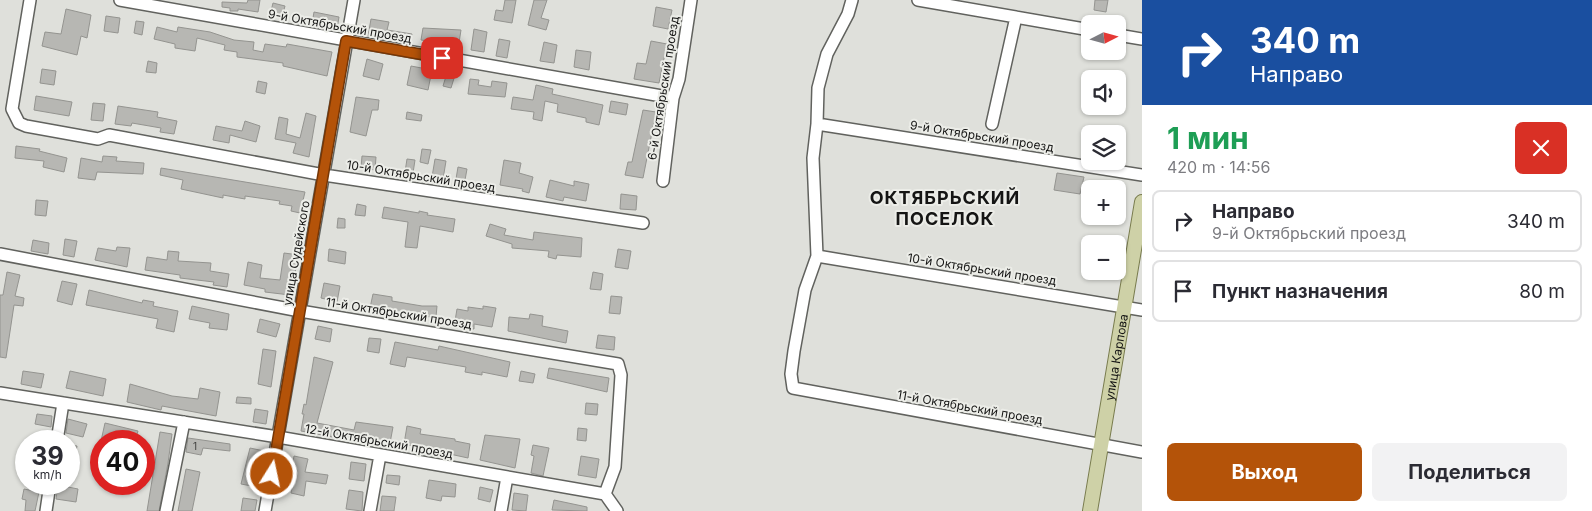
<!DOCTYPE html>
<html lang="ru">
<meta charset="utf-8">
<style>
:root{--surface:#fff;--page:#f2f2f3;--text:#2b2b33;--muted:#7c7c81;--line:#e1e1e2;--accent:#b45309}
body{margin:0;font-family:Inter,sans-serif;background:var(--page);color:var(--text);height:100vh;display:flex;flex-direction:column;font-size:19px;white-space:nowrap}
*{box-sizing:border-box;margin:0}
p{font-size:16px;color:var(--muted)}
.icon{flex:none;width:28px;height:28px;fill:none;stroke:currentColor;stroke-width:2;stroke-linecap:round;stroke-linejoin:round}
.map{position:relative;flex:1;overflow:hidden}
.sheet{display:flex;flex-direction:column;background:var(--surface);width:450px}
.sheet>*{flex:none}
.banner{background:#1a4fa0;color:#fff;overflow:hidden}
.needle{width:32px;rotate:84deg}
.buttons{position:absolute;left:1081px;top:15px;display:grid;gap:10px}
.buttons a{display:grid;place-items:center;width:45px;height:45px;border-radius:8px;background:var(--surface);box-shadow:0 1px 4px #0004;font-size:25px}
.speed{position:absolute;left:15px;top:430px;display:flex;gap:10px;font-size:25px;font-weight:700;text-align:center}
.speed>*{display:grid;place-content:center;width:65px;height:65px;border-radius:50%;background:var(--surface);box-shadow:0 1px 4px #0004;line-height:1}
.speed small{font-size:12px;font-weight:400}
.speed .limit{border:8px solid #d22;background:#fff;color:#111}
.pin{position:absolute;display:grid;place-items:center;width:42px;height:42px;color:#fff;margin:-21px;border-radius:10px;box-shadow:0 2px 8px #0006}
.me{position:absolute;width:55px;margin:-28px;rotate:10deg;stroke-linejoin:round;filter:drop-shadow(0 0 4px #0008)}
.turn{display:flex;align-items:center;gap:18px;height:105px;padding:0 25px;font-size:22px}
.turn .icon{width:65px;height:65px;stroke-width:2.5}
.turn b{display:block;font-size:35px;line-height:42px}
.round{display:grid;place-items:center;flex:none;width:52px;height:52px;border-radius:8px;background:var(--page)}
.overview{display:flex;align-items:center;justify-content:space-between;height:85px;padding:0 25px}
h1{font-size:30px;font-weight:700;line-height:38px;color:#1e9e55}
.button{display:flex;gap:10px;margin-top:auto;padding:10px 25px}
.button a{flex:1;height:58px;border-radius:8px;background:var(--accent);color:#fff;font-size:20px;font-weight:700;line-height:58px;text-align:center}
.button a+a{background:var(--page);color:var(--text)}
ul{padding:0;list-style:none}
li{display:flex;align-items:center;gap:15px;height:62px;margin:0 10px 8px;padding:0 15px;border:2px solid var(--line);border-radius:8px}
li div{flex:1}
li b{display:block;font-size:19px}
li em{font-style:normal}
main{display:flex;flex:1;min-height:0}
.map>svg:first-child{display:block}
.building{fill:#b7b7b3;stroke:#949490}
.lines{fill:none;stroke-linecap:round;stroke-linejoin:round}
.minor-casing{stroke:#61625e;stroke-width:14}
.major-casing{stroke:#787b4d;stroke-width:16}
.minor{stroke:#fff;stroke-width:11}
.major{stroke:#ced1a7;stroke-width:14}
.route-casing{stroke:#753606;stroke-width:12}
.route{stroke:#b45309;stroke-width:9}
.labels{text-anchor:middle;dominant-baseline:central;stroke-width:4;stroke-linejoin:round;paint-order:stroke}
.number-label{font-size:10px;fill:#3e3e3c}
.street-label{font-size:12px;fill:#151514;stroke:#ecede8}
.district-label{font-size:18px;font-weight:bold;letter-spacing:1px;fill:#151514;stroke:#ecede8}
</style>
<main>
<div class="map">
<svg width="1142" height="511" viewBox="0 0 1142 511">
<rect width="100%" height="100%" fill="#dfe0db"/>
<!-- building -->
<path class="building" d="M248,0H260L258,12L238,9V11H230V8L222,7V2L247,3Z
M505,0H516L512,23L494,20L496,10L503,11Z
M534,0H547L541,18L549,20L546,30L528,25Z
M1095,0H1108L1106,12L1094,10Z
M273,3L285,6L282,17L270,15Z
M656,7L672,10L668,29L653,26Z
M66,9L91,15L87,38L81,36L77,55L42,46L45,32L61,34Z
M314,12L339,17L337,29L312,24Z
M106,16L120,18L118,33L104,31Z
M371,19L389,22L387,30L412,34L410,42L368,36Z
M136,21L144,22L142,35L134,33Z
M157,27L177,32L178,27L210,32L234,40L254,42L253,50L263,52L265,44L286,47L287,44L332,52L327,76L283,66V63L237,57V52L224,50L225,45L197,38L195,51L175,48V44L154,39Z
M423,28L461,30L458,49L442,46L443,43L421,40Z
M474,29L487,32L484,52L471,50Z
M499,39L510,41L507,58L496,56Z
M651,41L667,44L659,83L634,79L637,63L646,64Z
M544,42L557,45L554,63L540,61Z
M576,50L591,52L589,70L574,67Z
M367,59L383,64L379,80L363,76Z
M148,61L157,63L156,73L146,72Z
M411,66L432,70L428,90L407,85Z
M42,69L56,71L54,85L40,83Z
M447,73L455,75L451,88L443,86Z
M470,79L479,80L478,85L491,87L492,81L507,83L505,97L468,94Z
M258,81L267,83L265,94L256,92Z
M536,85L553,89L552,94L603,105L599,125L586,122V118L557,112L558,104L545,101L542,121L533,119L534,112L511,109L513,97L533,100Z
M36,96L72,102L69,116L34,110Z
M356,97L379,100L378,110H372L366,136L350,132Z
M611,101L628,104L626,115L609,112Z
M93,103L105,104L103,121L91,120Z
M118,106L158,112L157,117L177,121L174,134L160,132L161,128L132,123L131,126L115,124Z
M643,110L656,112L643,178L625,175L628,162H632Z
M407,112L422,115L421,121L406,119Z
M306,113L316,116L309,157L293,153L296,143L275,139L279,117L288,119L286,134L300,138Z
M245,121L260,126L256,142L230,135L229,143L213,140L216,126L242,131Z
M16,146L40,149L39,151L67,158L64,172L43,167L44,161L15,158Z
M422,149L431,150L428,164L420,162Z
M103,156L117,157L116,161L144,163L143,174L97,172L95,180L78,178L81,158L102,162Z
M362,156L376,157L375,170L361,168Z
M407,159L415,160L413,173L405,172Z
M435,159L446,161L443,179L432,177Z
M504,160L521,163L519,173L533,177L529,193L522,191L523,189L500,185Z
M458,167L467,169L465,180L456,179Z
M161,168L305,192L300,213L291,211L292,206L279,204L280,201L245,196V199L223,195V198L181,189L183,180L160,175Z
M1057,173L1084,177L1080,194L1054,190Z
M550,180L574,186V181L589,184L586,201L564,197L563,201L546,197Z
M621,194L637,196L636,210L620,209Z
M36,200L48,201L46,216L35,215Z
M357,204L366,206L365,216L355,215Z
M384,207L419,213V211L428,213L427,215L455,219L453,232L420,226L417,248L405,247L408,222L382,218Z
M338,218L345,219V228H337Z
M490,224L506,229L504,235L533,240L534,232L582,238L581,257L557,255L556,259L548,257L549,251L512,248V244L486,236Z
M65,239L77,241L74,257L63,255Z
M33,240L49,243L48,254L31,251Z
M117,247L130,248L127,267L95,260L98,248L116,251Z
M329,249L346,252L345,264L328,261Z
M618,249L631,251L628,269L615,267Z
M168,251L179,252L178,261L211,263L210,271L229,274L227,287L213,285L214,282L180,278V275L145,270L147,257L167,260Z
M284,253L299,255L290,295L265,292V289L244,285L248,262L262,265L260,278L280,280Z
M7,272L20,275L15,296L24,298L23,306L14,305L6,358L0,357V295H3Z
M593,272L603,274L601,290L590,289Z
M62,281L77,284L72,305L57,301Z
M324,283L340,286L337,302L321,298Z
M89,290L142,303L143,300L154,302L153,306L178,311L174,332L156,328L158,319L86,305Z
M373,294L392,297V301L422,306H437L436,317L409,316L370,308Z
M611,296L622,297L620,314L609,313Z
M192,306L229,314L227,330L209,328L210,323L189,319Z
M483,306L496,308L492,327L474,324V329L465,328L466,323L455,321L457,309L468,311V307L483,309Z
M530,314L543,316L542,326L568,331L566,343L508,331L509,317L529,319Z
M260,319L280,324L276,337L257,332Z
M318,326L332,329L330,342L315,339Z
M598,335L615,337L614,350L596,348Z
M369,338L381,339L379,353L367,351Z
M395,342L438,350L439,346L510,362L507,377L482,372V375L465,372L466,367L407,357L405,367L390,364Z
M263,349L276,351L271,387L258,384Z
M314,357L333,362L317,423L354,430L356,422L393,427L390,443L344,437L343,439L301,431L304,414H302L304,404L306,405Z
M549,368L609,378L607,392L547,378Z
M23,371L44,374L41,388L21,384Z
M70,371L106,379L103,396L66,388Z
M521,371L535,374L533,383L519,381Z
M130,384L172,396L198,399L200,388L220,392L216,416L162,406L161,410L127,402Z
M237,397L251,398V404L236,403Z
M586,403L598,404L597,415L585,414Z
M255,409L268,411L266,424L253,422Z
M37,414L52,416L51,427L35,424Z
M68,419L87,424L83,437L66,433Z
M105,423L138,431L135,441H101Z
M407,426L421,429L420,434L455,439V441L470,444L468,458L404,444Z
M578,428L587,429L586,441L577,440Z
M160,432L172,434L168,463L159,511H147Z
M485,435L520,439L515,468L480,460Z
M188,438L230,444V451L203,448L201,455L186,452Z
M69,445L77,446L72,472H69Z
M533,445L549,448L543,476L531,473L534,456L531,455Z
M250,448L264,451L257,487L241,484Z
M294,456L308,459L305,472L328,475L326,484L306,481L304,496L291,493L295,473L291,472Z
M581,456L599,459L596,478L578,475Z
M351,462L366,464L364,481L349,479Z
M186,469L200,472L192,511H178Z
M387,475L400,476L399,485L386,483Z
M429,480L456,484L455,497L442,496L441,501L426,498Z
M58,485L78,489L76,502L56,499Z
M480,487L493,490L490,502L478,499Z
M24,489L39,492L35,511H25L26,500L22,499Z
M349,490L363,492L362,511L346,509Z
M514,493L528,495L526,511L512,510Z
M382,496L396,497L394,511H380Z
M243,498L257,500L255,511H241Z
M554,500L587,507V511L552,510Z"/>
<g class="lines">
<!-- minor casing -->
<g class="minor-casing">
<path id="minor" d="M30,0L12,109L19,123L26,126L98,139L109,135L324,175L643,223
M120,0L673,98
M852,0L848,14L827,54L818,88L817,124L813,158L817,256L805,290L794,351L791,374L793,388L1142,452
M918,0L1090,30
M1118,35L1142,39
M817,124L1142,175
M992,124L1016,17
M663,181L673,98L679,79L691,0
M0,254L300,311L618,364L621,375L615,467L605,494L617,511
M817,256L1142,310
M0,393L278,437L605,494
M57,441L63,403
M46,511L50,484
M166,511L184,422
M265,511L354,0
M370,511L380,455
M501,511L507,477"/>
</g>
<!-- major casing -->
<g class="major-casing">
<g id="major">
<path id="s1" d="M1090,511L1142,202"/>
</g>
</g>
<!-- minor -->
<use href="#minor" class="minor"/>
<!-- major -->
<use href="#major" class="major"/>
</g>
<g class="lines">
<!-- route casing -->
<g class="route-casing">
<path id="route" d="M272,474L346,41L442,58"/>
</g>
<!-- route -->
<use href="#route" class="route"/>
</g>
<g class="labels">
<!-- number labels -->
<g class="number-label">
<text x="195" y="446">1</text>
</g>
<!-- street labels -->
<g class="street-label">
<text transform="translate(340 26) rotate(10)">9-й Октябрьский проезд</text>
<text transform="translate(663 88) rotate(-81)">6-й Октябрьский проезд</text>
<text transform="translate(982 136) rotate(9)">9-й Октябрьский проезд</text>
<text transform="translate(421 176) rotate(9)">10-й Октябрьский проезд</text>
<text transform="translate(296 253) rotate(-80)">улица Судейского</text>
<text transform="translate(982 269) rotate(9)">10-й Октябрьский проезд</text>
<text transform="translate(399 313) rotate(9)">11-й Октябрьский проезд</text>
<text stroke="none"><textPath href="#s1" startOffset="156">улица Карпова</textPath></text>
<text transform="translate(970 407) rotate(10)">11-й Октябрьский проезд</text>
<text transform="translate(379 441) rotate(10)">12-й Октябрьский проезд</text>
</g>
<!-- district labels -->
<g class="district-label">
<text x="945" y="197">ОКТЯБРЬСКИЙ<tspan x="945" dy="21">ПОСЕЛОК</tspan></text>
</g>
</g>
</svg>
<div class="buttons">
<a><svg class="needle" viewBox="-14 -14 28 28"><path d="M0-13l5 13h-10z" fill="#e53935"/><path d="M0 13l5-13h-10z" fill="#7c7c81"/></svg></a>
<a><svg class="icon" aria-label="sound" viewBox="0 0 24 24"><path d="M4 9h4l5-4v14l-5-4H4zM17 9q2 3 0 6"/></svg></a>
<a><svg class="icon" aria-label="layers" viewBox="0 0 24 24"><path d="M12 4l9 5-9 5-9-5zM3 14l9 5 9-5"/></svg></a>
<a>+</a>
<a>−</a>
</div>
<div class="speed"><div>39<small>km/h</small></div><div class="limit">40</div></div>
<div class="pin" style="left:442px;top:58px;background:#d93025"><svg class="icon" aria-label="arrive" viewBox="0 0 24 24"><path d="M6 21V4h12l-3 4 3 4H6"/></svg></div>
<svg class="me" style="left:272px;top:474px" viewBox="-20 -20 40 40"><circle r="17" fill="#b45309" stroke="#fff" stroke-width="3"/><path d="M0-11L8 9 0 5-8 9z" fill="#fff"/></svg>
</div>
<section class="sheet">
<div class="banner">
<div class="turn"><svg class="icon" aria-label="right" viewBox="0 0 24 24"><path d="M7 20v-9h11M14 6l5 5-5 5"/></svg><div><b>340 m</b>Направо</div></div>
</div>
<div class="overview"><div><h1>1 мин</h1><p>420 m · 14:56</p></div><a class="round" style="background:#d93025;color:#fff"><svg class="icon" aria-label="close" viewBox="0 0 24 24"><path d="M6 6l12 12M18 6L6 18"/></svg></a></div>
<ul>
<li><svg class="icon" aria-label="right" viewBox="0 0 24 24"><path d="M7 20v-9h11M14 6l5 5-5 5"/></svg><div><b>Направо</b><p>9-й Октябрьский проезд</p></div><em>340 m</em></li>
<li><svg class="icon" aria-label="arrive" viewBox="0 0 24 24"><path d="M6 21V4h12l-3 4 3 4H6"/></svg><div><b>Пункт назначения</b></div><em>80 m</em></li>
</ul>
<div class="button"><a>Выход</a><a>Поделиться</a></div>
</section>
</main>
